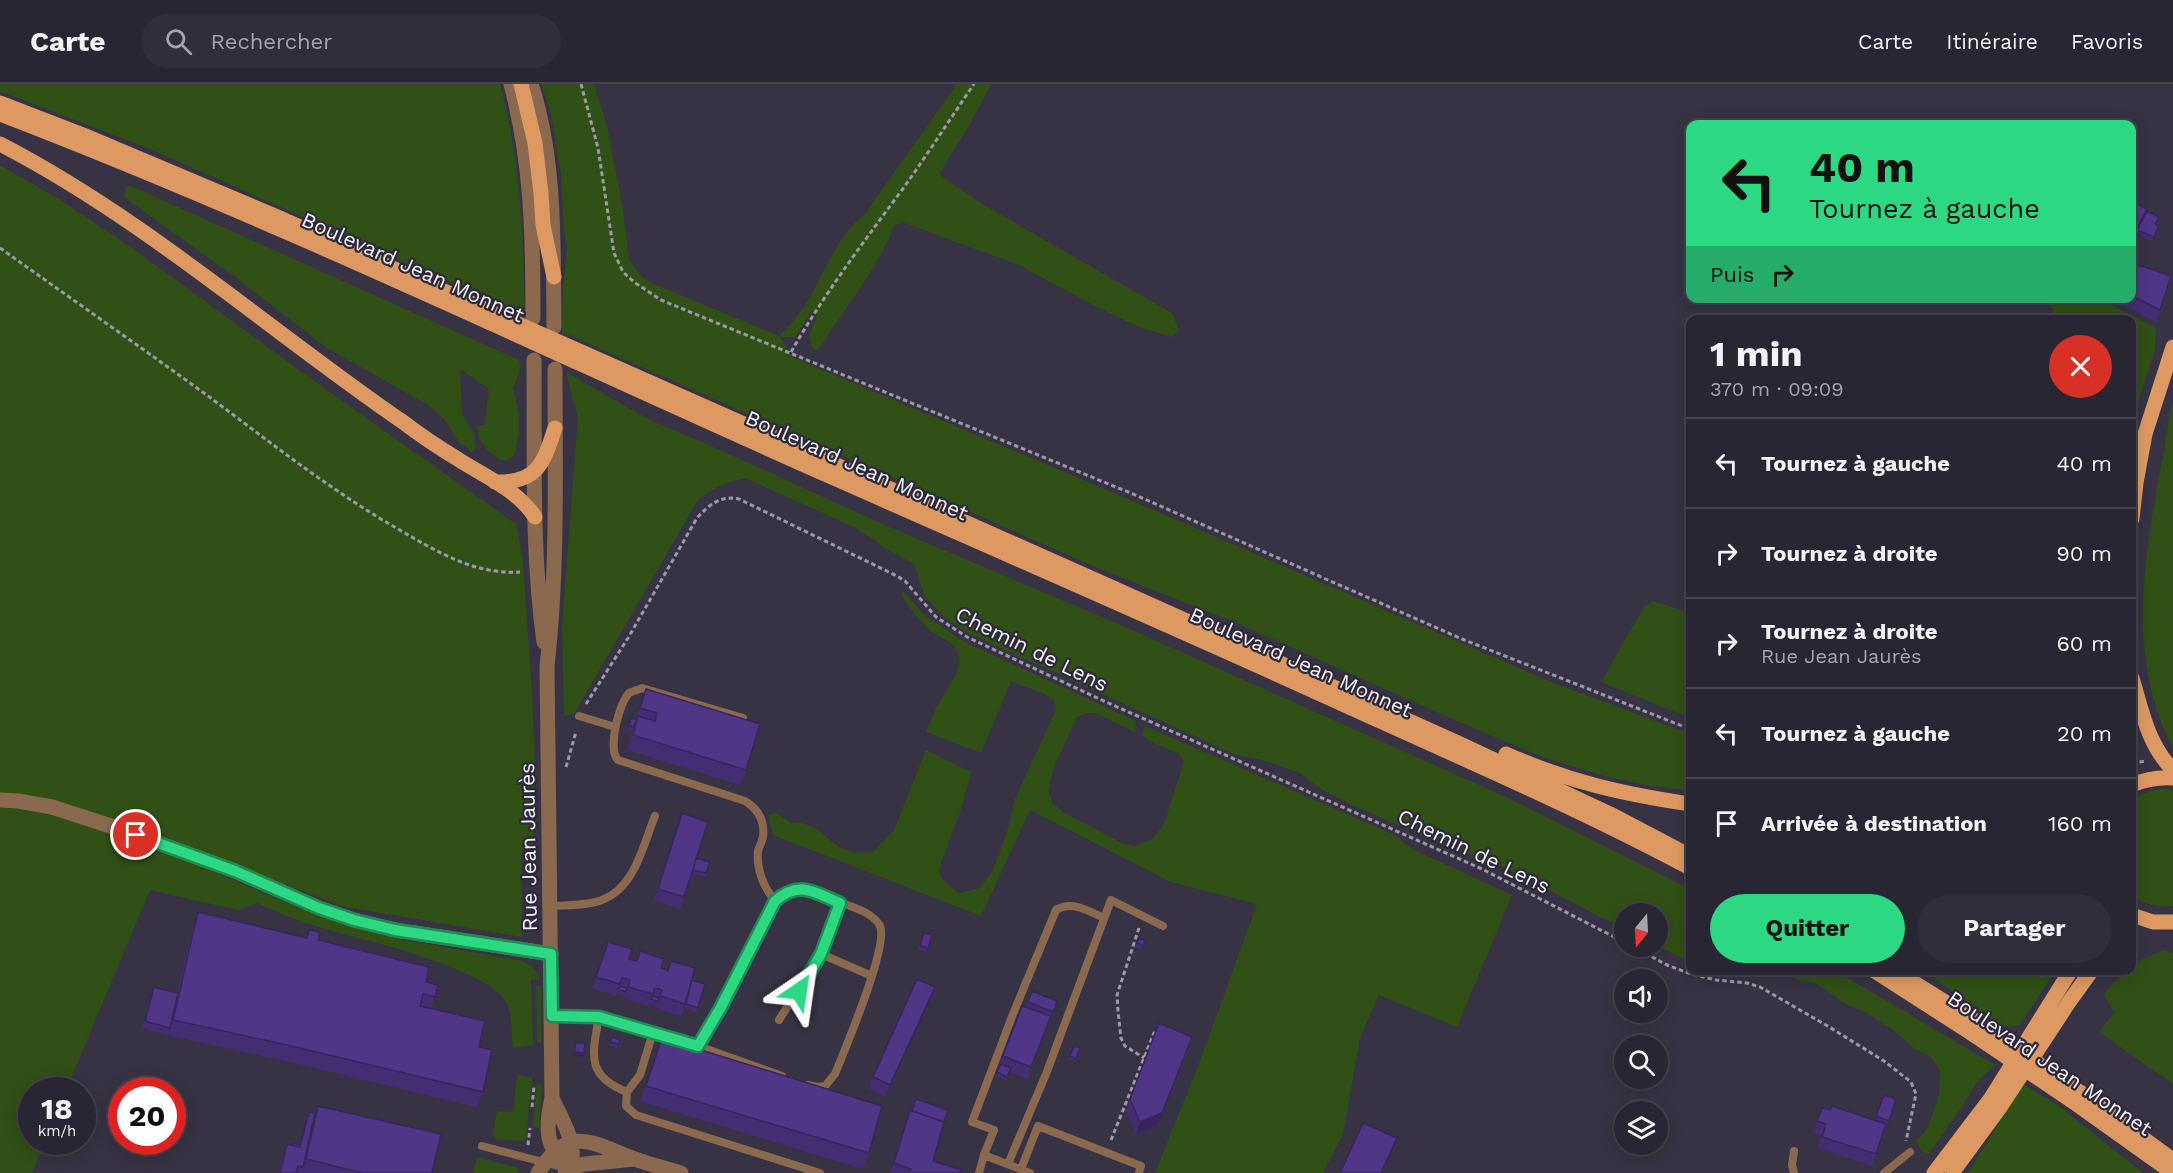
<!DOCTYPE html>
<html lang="fr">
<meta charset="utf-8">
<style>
:root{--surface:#292633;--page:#312e3b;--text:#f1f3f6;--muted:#a5a5ac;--line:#45434e;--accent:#2dd883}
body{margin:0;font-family:"Work Sans",sans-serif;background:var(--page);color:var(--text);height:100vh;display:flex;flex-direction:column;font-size:22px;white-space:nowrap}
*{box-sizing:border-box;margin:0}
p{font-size:20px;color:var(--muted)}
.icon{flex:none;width:33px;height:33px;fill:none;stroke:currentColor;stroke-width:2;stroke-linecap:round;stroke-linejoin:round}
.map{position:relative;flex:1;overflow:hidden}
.panel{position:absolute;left:1686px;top:231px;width:450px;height:660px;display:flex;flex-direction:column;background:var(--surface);border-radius:12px;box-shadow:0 3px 15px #0003,0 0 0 2px var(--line)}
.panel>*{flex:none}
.hud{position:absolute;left:1686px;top:36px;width:450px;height:183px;border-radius:12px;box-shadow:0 3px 15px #0003,0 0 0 2px var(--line);background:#2dd883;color:#111;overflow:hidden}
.needle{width:39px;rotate:198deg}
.controls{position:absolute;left:1614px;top:819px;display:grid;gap:12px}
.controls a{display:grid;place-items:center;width:54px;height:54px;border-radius:50%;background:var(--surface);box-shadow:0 3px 15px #0003,0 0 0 2px var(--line);font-size:30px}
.speed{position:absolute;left:18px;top:993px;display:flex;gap:12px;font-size:30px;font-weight:700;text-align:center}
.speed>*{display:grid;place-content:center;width:78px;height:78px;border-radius:50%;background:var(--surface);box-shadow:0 3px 15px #0003,0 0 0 2px var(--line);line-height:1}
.speed small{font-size:15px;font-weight:400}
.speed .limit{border:9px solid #d22;background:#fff;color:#111}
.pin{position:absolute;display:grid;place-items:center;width:51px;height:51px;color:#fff;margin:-26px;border:3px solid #fff;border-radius:50%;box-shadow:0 2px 6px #0007}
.me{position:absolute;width:66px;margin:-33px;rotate:32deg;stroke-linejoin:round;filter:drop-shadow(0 0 4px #0008)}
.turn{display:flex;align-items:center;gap:21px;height:126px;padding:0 24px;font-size:27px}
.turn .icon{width:78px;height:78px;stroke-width:2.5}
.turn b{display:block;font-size:42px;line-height:51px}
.then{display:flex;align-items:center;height:57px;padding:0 24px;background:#0003;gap:12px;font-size:22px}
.round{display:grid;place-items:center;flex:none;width:63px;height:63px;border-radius:32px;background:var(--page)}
.overview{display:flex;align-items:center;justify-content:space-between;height:102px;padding:0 24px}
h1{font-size:36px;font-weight:700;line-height:45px}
.primary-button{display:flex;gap:12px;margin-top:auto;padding:12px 24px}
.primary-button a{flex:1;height:69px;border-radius:36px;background:var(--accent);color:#111;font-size:24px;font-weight:700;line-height:69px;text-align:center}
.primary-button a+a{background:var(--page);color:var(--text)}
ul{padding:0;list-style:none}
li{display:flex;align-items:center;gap:18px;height:90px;padding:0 24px;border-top:2px solid var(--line)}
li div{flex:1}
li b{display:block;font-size:22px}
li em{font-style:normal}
header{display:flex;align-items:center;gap:36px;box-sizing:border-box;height:84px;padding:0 30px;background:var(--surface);border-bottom:2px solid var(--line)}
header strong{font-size:28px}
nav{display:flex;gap:33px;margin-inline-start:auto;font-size:21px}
.search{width:420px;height:54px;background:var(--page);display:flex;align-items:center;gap:15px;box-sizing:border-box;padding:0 21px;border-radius:33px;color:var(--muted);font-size:22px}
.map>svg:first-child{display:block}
.green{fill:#315016}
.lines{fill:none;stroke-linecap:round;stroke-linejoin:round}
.path{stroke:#9c99a7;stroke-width:3;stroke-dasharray:4.5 3;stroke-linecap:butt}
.service{stroke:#8b694f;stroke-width:8}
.minor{stroke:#8b694f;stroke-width:15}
.tertiary{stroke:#8b694f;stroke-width:15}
.primary{stroke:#de9962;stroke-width:15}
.primary-bridge{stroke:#de9962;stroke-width:15}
.wall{fill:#442e73}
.shaded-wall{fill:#37265e}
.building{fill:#4f3686;stroke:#37265e;stroke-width:1.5}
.route-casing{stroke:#1d8c55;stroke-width:15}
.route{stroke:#2dd883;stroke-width:10}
.labels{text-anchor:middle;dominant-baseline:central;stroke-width:4.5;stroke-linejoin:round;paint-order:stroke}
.street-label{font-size:21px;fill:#f4f2fd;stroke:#2d2939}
</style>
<header>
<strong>Carte</strong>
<div class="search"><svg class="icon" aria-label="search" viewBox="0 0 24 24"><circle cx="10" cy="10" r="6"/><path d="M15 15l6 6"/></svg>Rechercher</div>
<nav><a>Carte</a><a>Itinéraire</a><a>Favoris</a></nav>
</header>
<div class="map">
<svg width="2173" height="1089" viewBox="0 0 2173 1089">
<rect width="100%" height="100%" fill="#373344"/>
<!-- green -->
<path class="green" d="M0,0H500C521,76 523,153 525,232L157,68L0,7Z
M542,0H594L607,42L622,119L629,175L638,189L647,197L779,252C790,242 800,229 808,216C826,186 837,152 864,131L957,0H991L970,40L939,90L977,117L1172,229L1179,246L1172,253L1139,243L1095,222L1019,181L902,138L894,142C877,187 844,224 820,264L815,267C805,255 811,246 817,233L813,226L795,253H780L792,273L1126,414L1549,597L1690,650V707L1648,701L1608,693L1545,674L1457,637L1239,540L1088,480L562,248L563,205L567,163L564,149L561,90L551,31Z
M0,82C88,127 166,190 246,247C335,313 427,376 517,441L523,479L532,609L535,685L533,761L521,768L522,853L341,822L171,756L210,786L302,825L398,855L522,877C532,882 537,885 540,896L531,895L533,961L513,964C511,952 512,929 507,919C489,884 360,855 322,844C300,838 279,829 258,819L238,826L150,806L66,1006H32V1058H45L32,1089H0Z
M131,102L519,276L521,284L513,304L519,329V350L514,372L506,377L500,376L489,368L479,355L477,341H485L489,305L460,285L462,330L474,350L476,364L472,368L458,357L444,335L428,321L327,264L239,196L124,113L126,103Z
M2049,215H2100L2156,244L2155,266L2132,336V236L2055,235Z
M566,288L648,335L731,371L887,442L1123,542L1508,714L1690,805V878L1658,862V830H1624V845L1494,778L1452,765L1350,720L1321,705L1300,689L1263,676L1236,671L966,548L942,531L925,513L914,480L887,465L856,444L745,394L723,400L699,414L574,630L564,632L562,541L578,334Z
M2173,319V664C2126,575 2144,472 2162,378C2166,358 2167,338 2173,319Z
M903,507L923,530L963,557L1136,637L1135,648L1096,629H1086L1077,633L1054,683L1048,706L1053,720L1065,729L1124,760L1135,762L1152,756L1163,742L1184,678L1179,669L1157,661L1142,651L1145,642L1395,751L1414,766L1512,811L1457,943L1379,911L1360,954L1343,1050L1323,1089H1155L1200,977L1257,820L1171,798L1030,726L981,832L773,751L768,731L776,729L791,739C811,735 825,754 841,764C850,770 862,769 873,768L894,746L926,666L971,688L961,725L941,778L939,790L946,799L960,809L980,804L993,786L1007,748L1015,715L1056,626L1054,617L1045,610L1011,597L981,669L926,648L936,624L957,589L960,574L955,562L931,547L915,531L901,510Z
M1652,517L1690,529V634L1601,598L1644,523Z
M2167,705L2173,706V822C2157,823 2145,820 2132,813V715L2152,706Z
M2164,866L2173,869V1000L2099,948L2114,929L2104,910L2125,887L2132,886V880Z
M1780,887H1836L1995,981L1977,998L1961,1024L1929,1070L1922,1068L1916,1057L1925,1048L1933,1030L1939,1010L1940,987L1930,972L1915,965L1895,947L1867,929L1844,919L1814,898L1801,897Z
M1925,887H2055L2020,941L2006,943L1985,932Z
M536,902H541V959H537Z
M517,991L532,993L526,1055L524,1057L496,1055L493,1049L497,1027L513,1028Z
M537,1000H542L539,1044L533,1042Z
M2023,1000L2056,1020L2143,1089H1968Z
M477,1073L519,1084L517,1089H473Z"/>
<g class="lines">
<!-- path -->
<path class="path" d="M581,0L598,64L614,169L623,188L634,198L661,216L1133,410L1462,555L1690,645
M0,164C69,213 139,262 208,312C270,358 330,406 398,445C436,467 474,491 520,488
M791,268C825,209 862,160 902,106C927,71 950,35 974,0
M586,620L628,554L697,434C709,421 720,411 739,415L897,492L905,497L936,533L967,553L1106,618L1482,785L1624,858
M2132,679L2146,677
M566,683L576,648
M1139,844L1117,911L1118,927L1121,954L1125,962L1144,974
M1632,862L1667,881L1691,890L1716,896L1747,899L1760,903L1826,941L1884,977L1911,998L1916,1010L1906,1057
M532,1023L534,1002
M1111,1056L1154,949L1157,950
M528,1061L530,1044"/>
<!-- service -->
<path class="service" d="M579,632L615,643
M775,817C795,799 806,805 829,814C844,821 872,826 880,842C889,862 845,965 835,990L825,1002L817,1003L808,1001
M840,819L821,870L872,892
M551,822C567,821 587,822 602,816C635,804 643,761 655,732
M552,932L599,933L698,962L782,992
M599,933C592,971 586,992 627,1008L640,991L653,948
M779,936L821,870
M698,962L721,923L775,817C764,804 756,785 758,767C759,763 762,758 763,753C765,737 758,725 745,717L618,676C607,666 619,619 629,609C633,607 638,606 642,604L743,634
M627,1008L626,1022L636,1031L820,1089
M482,1062L566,1084
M984,1071L994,1046L972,1038L1013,930L1056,826C1072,816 1088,827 1104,834
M1008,1080L1046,990L1111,816L1163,842
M1021,1085L1038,1042L1141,1082L1139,1089
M979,1089L984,1071L1030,1089
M1794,1089L1792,1081L1794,1067
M1884,1089L1910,1068"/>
<!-- minor -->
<path class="minor" d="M0,716L18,717L52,723L117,744L235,787L319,824L354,836L395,846L551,870"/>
<!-- tertiary -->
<path class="tertiary" d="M511,0C532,80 533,152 533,234
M531,0C556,74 553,165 554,243
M534,276C535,370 531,465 544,558
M555,285C555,384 558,484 547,582L552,1014C545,1044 545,1064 569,1084
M552,1014C561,1034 584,1069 565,1089
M569,1084L585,1080L634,1075
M538,1089C569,1039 592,1059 635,1075C650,1081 666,1084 681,1089"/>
<!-- primary -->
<path class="primary" d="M521,0L535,59L541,109L543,141L554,193
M0,19L83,51L275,132L1109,502L1456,658L1610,730L1690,772
M0,30C284,139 558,272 836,395C1017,475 1199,554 1380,637C1484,684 1589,730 1690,784
M0,60C145,135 269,246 403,338C420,351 438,363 456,374C482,391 518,406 535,433
M495,398C537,399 543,381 555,344
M2132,435L2136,399L2145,350L2173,263
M2132,594C2142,627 2148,661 2173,686
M1506,670C1569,698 1623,710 1690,720
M2132,701C2146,695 2158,693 2173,694
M2132,831L2153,838H2173
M1873,886L1971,949
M1894,886L1979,939
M2081,1009L2173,1076
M2072,1017L2173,1089
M1934,1089L1991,1014L2071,886
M1952,1089L2001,1022L2069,918L2092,886"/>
<!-- primary-bridge -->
<path class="primary-bridge" d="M1979,939L2081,1009
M1971,949L2072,1017"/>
</g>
<!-- wall -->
<path class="wall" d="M2132,117L2145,130L2159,133L2156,141L2159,142L2152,157L2132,148Z
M2132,179L2160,226L2156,238L2110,214H2132Z
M646,605L746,686L740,701L627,666L633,647L627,646L631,634L636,635Z
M682,729L696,774L710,778L705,793L692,790L680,825L654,816Z
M198,828L306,854L309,846L318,856L426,898L435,913L431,924L479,963L483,1008L477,1023L281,976L167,951L142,944L154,903L177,909L193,844Z
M924,849L932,851L926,868L918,866Z
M1139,854L1145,857L1141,866L1135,863Z
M608,858L629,875L637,877L640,867L661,884L705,900L697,928L684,924L681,932L656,924V922L649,919L648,922L624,914L625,912L617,908L616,912L592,904Z
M935,903L931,915L885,1013L869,1005L873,993Z
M1032,907L1057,917L1051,932L1026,922Z
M1051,932L1027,995L1009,988L1006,996L996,992L1003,972Z
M1159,939L1158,1040L1136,1050L1126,1027Z
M612,953L620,956L617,964L609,962Z
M662,954L869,1069L863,1085L640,1017Z
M1074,962L1080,964L1074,978L1069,976Z
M1884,1011L1896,1015L1887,1041L1875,1036Z
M318,1022L432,1089H279L284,1068L287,1060L292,1061H300L309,1028L315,1029Z
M1822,1024L1886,1040L1872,1082L1817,1064L1822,1051L1813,1049Z
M910,1026L933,1077L960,1089H890Z"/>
<!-- shaded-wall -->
<path class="shaded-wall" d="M935,903L931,915L885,1013L890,1001Z
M1192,953L1158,1040L1136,1050L1140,1038Z
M575,968L584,969L583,973L573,972Z
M1397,1054L1393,1065L1382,1089H1381Z"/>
<!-- building -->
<path class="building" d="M2132,117L2147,125L2138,142L2132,138Z
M2147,127L2159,133L2155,140L2159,142L2154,153L2137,146Z
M2132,179L2171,192L2160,226L2132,212Z
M646,605L760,640L746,686L633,651L638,632L655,637L657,629L640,624Z
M631,634L637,636L634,643L629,642Z
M682,729L708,738L684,813L658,805Z
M696,774L710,778L706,789L693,786Z
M198,828L307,854L309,846L320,848L318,856L429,883L426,898L438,901L435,913L423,910L420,922L485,937L479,963L492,966L483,1008L287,961L173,936Z
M924,849L932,851L928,864L920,862Z
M1139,854L1145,857L1143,862L1137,859Z
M608,858L632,865L629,875L637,877L640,867L664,875L661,884L668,887L671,877L695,884L685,920L660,912L662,906L655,904L653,910L628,903L630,896L622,894L620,900L596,893Z
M917,895L935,903L890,1001L873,993Z
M692,896L705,900L698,924L686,920Z
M620,902L627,904L626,908L618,905Z
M154,903L178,909L170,944L145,937Z
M1032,907L1057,917L1053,928L1028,918Z
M652,912L659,914L658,918L651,915Z
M1022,922L1051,932L1031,983L1003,972Z
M1159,939L1192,953L1162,1029L1140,1038L1130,1015Z
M612,953L620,956L619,960L610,958Z
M662,954L882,1022L869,1069L646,1002Z
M575,959H585L584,969L575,968Z
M1074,962L1080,964L1076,975L1070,972Z
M1001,980L1011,984L1007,993L997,988Z
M1884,1011L1896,1015L1889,1037L1876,1032Z
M916,1015L948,1026L944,1038L912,1027Z
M318,1022L441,1050L432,1089H363L306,1075Z
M1832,1022L1886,1040L1876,1070L1822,1053L1826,1040L1817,1037L1822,1024L1830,1026Z
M910,1026L944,1038L933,1077L961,1086L960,1089H909L911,1085L894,1079Z
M309,1028L315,1029L303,1083L298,1082L296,1089H280L287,1060L300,1063Z
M1363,1039L1397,1054L1381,1089H1340Z
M293,1059L300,1061V1063L292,1061Z"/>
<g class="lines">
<!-- route casing -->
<g class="route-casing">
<path id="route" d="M136,751L235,787L319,824L354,836L395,846L551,870L552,932L599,933L698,962L721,923L775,817C799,796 814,808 840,819L821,870L799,907"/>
</g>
<!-- route -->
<use href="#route" class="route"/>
</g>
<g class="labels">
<!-- street labels -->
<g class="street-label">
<text transform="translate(413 183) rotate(24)">Boulevard Jean Monnet</text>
<text transform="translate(857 381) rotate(24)">Boulevard Jean Monnet</text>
<text transform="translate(1032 565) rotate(26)">Chemin de Lens</text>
<text transform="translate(1301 578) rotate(24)">Boulevard Jean Monnet</text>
<text transform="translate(528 763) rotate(-91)">Rue Jean Jaurès</text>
<text transform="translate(1474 767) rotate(26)">Chemin de Lens</text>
<text transform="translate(2050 979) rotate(34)">Boulevard Jean Monnet</text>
</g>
</g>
</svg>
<div class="controls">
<a><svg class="needle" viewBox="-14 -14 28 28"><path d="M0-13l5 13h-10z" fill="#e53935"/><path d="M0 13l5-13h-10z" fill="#a5a5ac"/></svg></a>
<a><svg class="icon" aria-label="sound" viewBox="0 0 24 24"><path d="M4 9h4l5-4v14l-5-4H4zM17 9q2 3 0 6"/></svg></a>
<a><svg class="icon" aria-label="search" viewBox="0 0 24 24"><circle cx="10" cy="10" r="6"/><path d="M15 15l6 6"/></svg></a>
<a><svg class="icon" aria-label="layers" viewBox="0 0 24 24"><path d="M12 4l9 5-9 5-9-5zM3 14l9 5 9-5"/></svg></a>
</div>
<div class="speed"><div>18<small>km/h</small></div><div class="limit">20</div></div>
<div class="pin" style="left:136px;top:751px;background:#d93025"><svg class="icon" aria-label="arrive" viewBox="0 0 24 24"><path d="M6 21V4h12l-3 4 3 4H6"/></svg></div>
<svg class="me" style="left:799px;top:907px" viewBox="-20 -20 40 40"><path d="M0-17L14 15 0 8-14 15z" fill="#2dd883" stroke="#fff" stroke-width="4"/></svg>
<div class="hud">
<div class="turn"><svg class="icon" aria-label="left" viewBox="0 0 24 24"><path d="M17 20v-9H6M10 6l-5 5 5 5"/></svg><div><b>40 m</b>Tournez à gauche</div></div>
<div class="then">Puis<svg class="icon" aria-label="right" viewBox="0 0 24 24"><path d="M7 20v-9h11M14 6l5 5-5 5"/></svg></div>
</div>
<section class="panel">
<div class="overview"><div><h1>1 min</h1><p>370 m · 09:09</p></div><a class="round" style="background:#d93025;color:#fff"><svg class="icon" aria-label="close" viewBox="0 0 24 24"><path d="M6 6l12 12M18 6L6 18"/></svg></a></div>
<ul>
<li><svg class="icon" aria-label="left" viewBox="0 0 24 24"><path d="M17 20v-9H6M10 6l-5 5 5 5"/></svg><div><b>Tournez à gauche</b></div><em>40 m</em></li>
<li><svg class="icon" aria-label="right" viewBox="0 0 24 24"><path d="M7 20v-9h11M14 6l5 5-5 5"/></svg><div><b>Tournez à droite</b></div><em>90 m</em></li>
<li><svg class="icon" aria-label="right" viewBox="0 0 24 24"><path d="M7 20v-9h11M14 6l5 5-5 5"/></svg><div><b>Tournez à droite</b><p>Rue Jean Jaurès</p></div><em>60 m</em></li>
<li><svg class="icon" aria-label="left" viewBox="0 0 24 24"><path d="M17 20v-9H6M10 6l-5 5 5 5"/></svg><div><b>Tournez à gauche</b></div><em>20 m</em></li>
<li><svg class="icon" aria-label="arrive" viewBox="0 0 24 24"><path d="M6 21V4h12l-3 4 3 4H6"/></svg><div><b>Arrivée à destination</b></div><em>160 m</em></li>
</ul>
<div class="primary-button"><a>Quitter</a><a>Partager</a></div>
</section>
</div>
